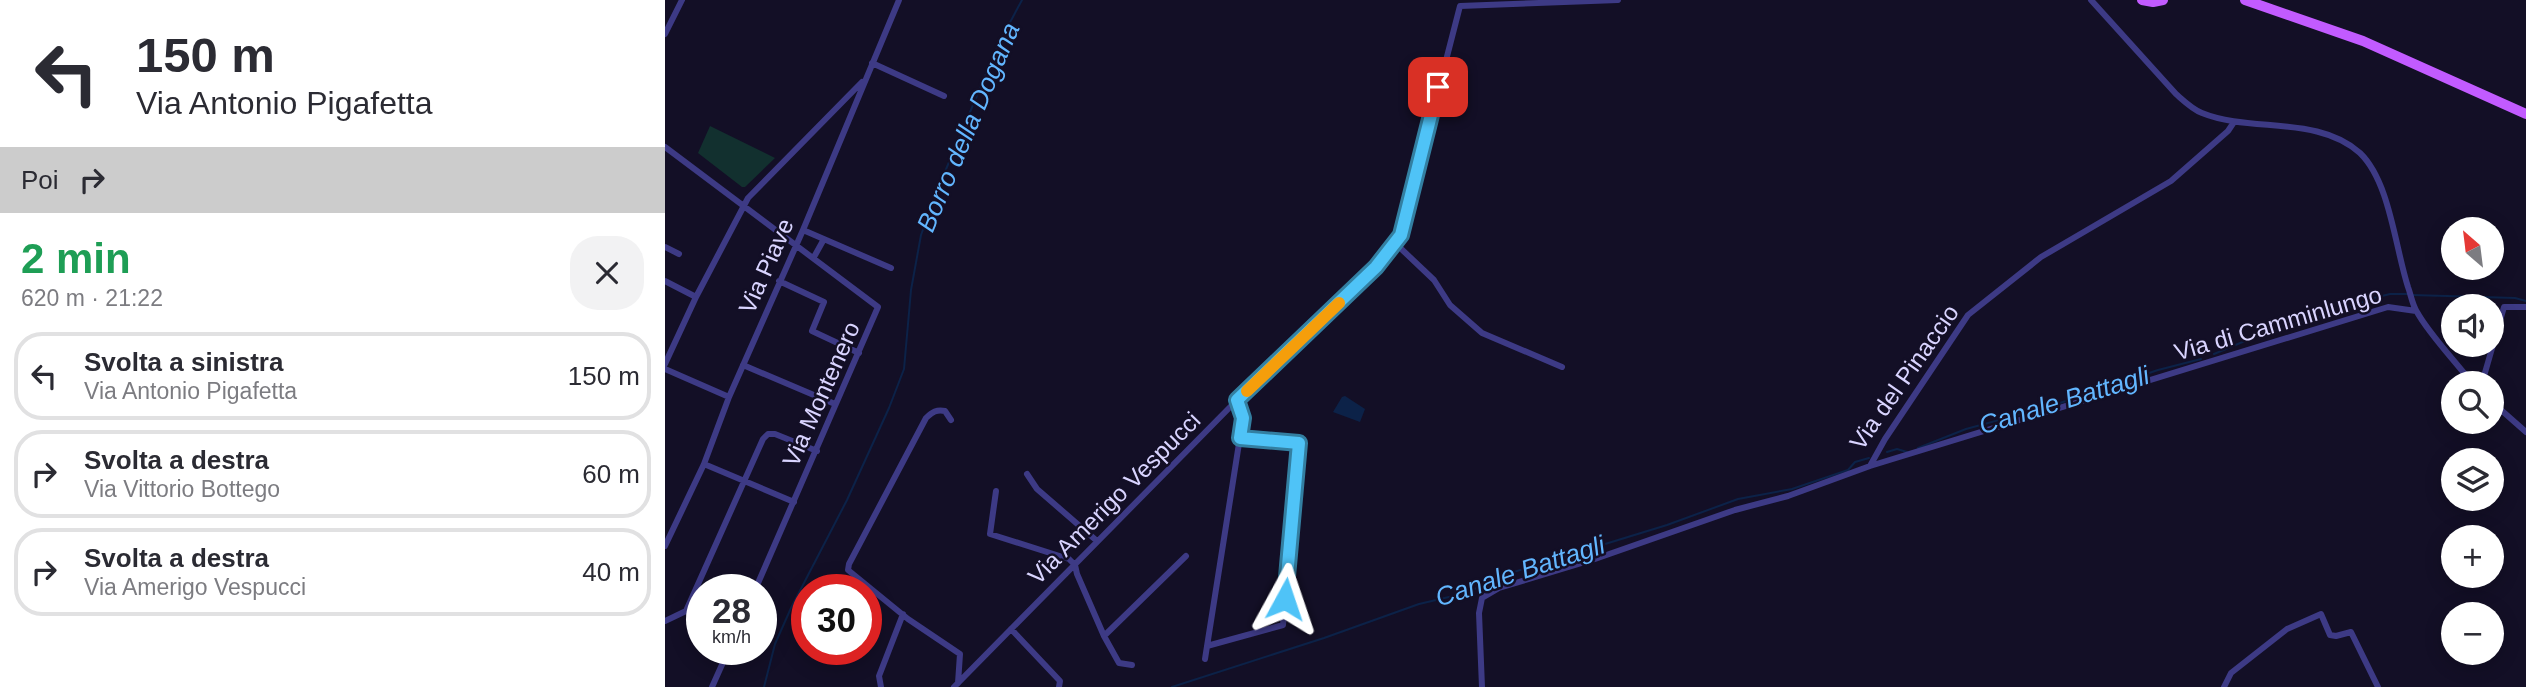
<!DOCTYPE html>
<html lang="it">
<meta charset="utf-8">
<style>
:root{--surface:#fff;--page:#f2f2f3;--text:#2b2b33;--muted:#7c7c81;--line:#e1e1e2}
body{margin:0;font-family:Helvetica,sans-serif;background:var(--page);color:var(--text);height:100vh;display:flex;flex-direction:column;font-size:26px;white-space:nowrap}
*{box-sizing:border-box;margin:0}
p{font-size:23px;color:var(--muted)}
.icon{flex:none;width:38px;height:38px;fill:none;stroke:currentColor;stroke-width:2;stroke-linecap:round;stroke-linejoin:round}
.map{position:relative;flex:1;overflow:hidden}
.drawer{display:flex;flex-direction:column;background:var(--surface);width:665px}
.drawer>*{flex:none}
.top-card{background:#fff;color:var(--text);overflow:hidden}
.needle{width:46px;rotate:332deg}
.fabs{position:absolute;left:1776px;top:217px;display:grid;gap:14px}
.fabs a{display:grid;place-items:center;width:63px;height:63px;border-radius:50%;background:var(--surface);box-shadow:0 4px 18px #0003;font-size:35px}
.speed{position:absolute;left:21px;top:574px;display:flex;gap:14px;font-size:35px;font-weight:700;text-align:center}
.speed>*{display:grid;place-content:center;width:91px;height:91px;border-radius:50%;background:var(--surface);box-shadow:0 4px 18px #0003;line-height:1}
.speed small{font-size:18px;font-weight:400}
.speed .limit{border:10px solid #d22;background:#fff;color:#111}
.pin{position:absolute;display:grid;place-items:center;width:60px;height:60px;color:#fff;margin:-30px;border-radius:14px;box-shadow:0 4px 10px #0006}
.me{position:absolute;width:77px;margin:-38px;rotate:5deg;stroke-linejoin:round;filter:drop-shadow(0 0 5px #0008)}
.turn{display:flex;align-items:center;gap:24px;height:147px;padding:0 21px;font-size:32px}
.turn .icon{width:91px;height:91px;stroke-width:2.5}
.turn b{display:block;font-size:49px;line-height:60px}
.then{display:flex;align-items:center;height:66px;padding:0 21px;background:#0003;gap:14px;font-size:26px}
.round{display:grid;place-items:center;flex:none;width:74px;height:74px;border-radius:28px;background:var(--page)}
.headline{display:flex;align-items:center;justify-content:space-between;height:119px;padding:0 21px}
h1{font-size:42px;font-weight:800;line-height:52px;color:#1e9e55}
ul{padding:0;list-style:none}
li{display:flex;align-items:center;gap:21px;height:88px;margin:0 14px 10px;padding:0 7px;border:4px solid var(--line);border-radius:28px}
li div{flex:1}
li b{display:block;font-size:26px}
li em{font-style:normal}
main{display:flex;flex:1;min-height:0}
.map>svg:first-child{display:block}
.green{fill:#12302f}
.water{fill:#0c2248}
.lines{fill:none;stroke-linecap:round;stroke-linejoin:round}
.stream{stroke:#0c2248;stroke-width:2}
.minor{stroke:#3d3a85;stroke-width:6}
.primary{stroke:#c25bff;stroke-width:10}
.route-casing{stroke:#337fa1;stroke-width:18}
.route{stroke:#4fc3f7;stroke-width:12}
.slow{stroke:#f59e0b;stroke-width:12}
.labels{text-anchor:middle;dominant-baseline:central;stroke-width:5;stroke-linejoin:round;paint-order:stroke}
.street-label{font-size:24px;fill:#d9d4ff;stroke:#130f26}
.water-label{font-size:26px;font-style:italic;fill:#62b6ff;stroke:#130f26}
</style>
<main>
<section class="drawer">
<div class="top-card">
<div class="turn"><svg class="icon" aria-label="left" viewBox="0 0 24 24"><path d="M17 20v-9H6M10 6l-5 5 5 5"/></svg><div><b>150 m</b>Via Antonio Pigafetta</div></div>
<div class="then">Poi<svg class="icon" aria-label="right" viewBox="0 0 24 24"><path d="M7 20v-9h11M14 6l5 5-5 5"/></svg></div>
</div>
<div class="headline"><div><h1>2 min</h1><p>620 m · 21:22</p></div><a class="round"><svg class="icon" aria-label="close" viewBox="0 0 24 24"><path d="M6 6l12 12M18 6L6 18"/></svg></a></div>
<ul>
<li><svg class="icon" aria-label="left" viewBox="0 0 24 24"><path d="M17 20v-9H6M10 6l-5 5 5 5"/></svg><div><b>Svolta a sinistra</b><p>Via Antonio Pigafetta</p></div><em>150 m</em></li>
<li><svg class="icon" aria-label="right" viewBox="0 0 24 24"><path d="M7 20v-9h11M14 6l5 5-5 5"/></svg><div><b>Svolta a destra</b><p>Via Vittorio Bottego</p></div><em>60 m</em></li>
<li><svg class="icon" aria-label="right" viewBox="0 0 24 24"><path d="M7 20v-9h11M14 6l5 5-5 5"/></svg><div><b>Svolta a destra</b><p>Via Amerigo Vespucci</p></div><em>40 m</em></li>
</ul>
</section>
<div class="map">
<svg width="1861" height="687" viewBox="0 0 1861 687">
<rect width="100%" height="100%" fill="#130f26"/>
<!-- green -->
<path class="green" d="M45,126L110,158L80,187H77L33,153Z"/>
<!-- water -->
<path class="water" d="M680,396L700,409L695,422L668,412L677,397Z"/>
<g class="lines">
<!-- stream -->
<path class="stream" d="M1747,295L1850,298L1861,301
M1549,354L1599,333L1670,313L1709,298L1725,294H1742
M1253,448L1301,429L1389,405L1493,370L1536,359
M1222,452L1232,449L1242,452
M99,687L110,644L126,608L182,500L224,408L239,369L246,290L256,235L274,186L334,43L357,0
M507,687L659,638L754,604L801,593L839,575L1002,525L1073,499L1127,489L1183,470L1190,462L1204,458"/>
<!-- minor -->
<path class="minor" d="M1426,0L1511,94C1519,101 1527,109 1537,113C1586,133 1653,115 1695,153C1725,182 1730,247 1743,287C1746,295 1747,304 1752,312C1764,334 1791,362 1807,383
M0,34L17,0
M207,63L279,96
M0,147L213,307L90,590
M138,230L226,268
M730,243L769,280L785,305L817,333L897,367
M0,247L14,254
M149,257L159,239
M0,281L31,297
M114,281L159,302L147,331L194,353
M0,364L31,297L83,198L197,82
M78,365L170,404
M0,369L64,397
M1817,383L1839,307H1861
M1827,402L1861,432
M286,420L280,411C272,409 267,412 261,418L184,564L183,570L243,619L295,654L293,683
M39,464L129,502
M1205,466L1723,307L1751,311
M362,474L372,489L432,541
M331,491L325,534L404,559L410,565
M0,546L39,464L64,397L138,230L234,0
M410,565L412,574L439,636L454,663L467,665
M0,621L21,611L98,439L103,434H110L152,451
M346,629L395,681L394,687
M439,636L521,556
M542,646L618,625L634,444L575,438
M540,659L578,418L572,400
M47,687L64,649
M216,687L214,676L238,614
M289,687L572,400L711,267L736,235L795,6L953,0
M817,687L814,613L817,598L834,588L930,559L1070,510L1123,496L1205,466L1220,439L1303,315L1376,257L1506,181L1563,131L1569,122
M1559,687L1566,673L1622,629L1656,614L1665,635L1671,636L1686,632L1713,687"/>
<!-- primary -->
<path class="primary" d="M1477,0L1488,2L1498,0
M1580,0L1698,41L1861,114"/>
</g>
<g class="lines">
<!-- route casing -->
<g class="route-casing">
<path id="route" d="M620,599L634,443L575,438L578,418L572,400L711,267L736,235L773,87"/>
</g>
<!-- route -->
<use href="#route" class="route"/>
<!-- slow -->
<path class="slow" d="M582,391L674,303"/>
</g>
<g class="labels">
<!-- street labels -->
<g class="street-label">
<text transform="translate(101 266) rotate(-66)">Via Piave</text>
<text transform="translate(1613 323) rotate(-16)">Via di Camminlungo</text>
<text transform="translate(1239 377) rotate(-55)">Via del Pinaccio</text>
<text transform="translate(156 394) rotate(-66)">Via Montenero</text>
<text transform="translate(449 498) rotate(-45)">Via Amerigo Vespucci</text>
</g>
<!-- water labels -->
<g class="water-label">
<text transform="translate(303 127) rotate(-67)">Borro della Dogana</text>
<text transform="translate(1399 400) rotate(-17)">Canale Battagli</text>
<text transform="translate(855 571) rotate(-18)">Canale Battagli</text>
</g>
</g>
</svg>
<div class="fabs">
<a><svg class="needle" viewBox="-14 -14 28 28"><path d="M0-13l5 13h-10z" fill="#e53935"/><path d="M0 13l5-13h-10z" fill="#7c7c81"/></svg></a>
<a><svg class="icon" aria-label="sound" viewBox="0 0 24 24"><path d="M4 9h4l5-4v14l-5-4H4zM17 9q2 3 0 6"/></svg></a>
<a><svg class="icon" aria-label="search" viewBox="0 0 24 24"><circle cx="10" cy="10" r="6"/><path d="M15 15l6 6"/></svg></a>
<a><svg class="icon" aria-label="layers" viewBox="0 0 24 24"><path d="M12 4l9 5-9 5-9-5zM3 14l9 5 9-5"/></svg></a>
<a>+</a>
<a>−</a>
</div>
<div class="speed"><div>28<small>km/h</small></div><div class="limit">30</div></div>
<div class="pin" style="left:773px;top:87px;background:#d93025"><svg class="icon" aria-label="arrive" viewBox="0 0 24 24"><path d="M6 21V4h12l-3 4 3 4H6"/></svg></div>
<svg class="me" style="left:620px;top:599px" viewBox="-20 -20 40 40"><path d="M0-17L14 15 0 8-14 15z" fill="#4fc3f7" stroke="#fff" stroke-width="4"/></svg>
</div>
</main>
